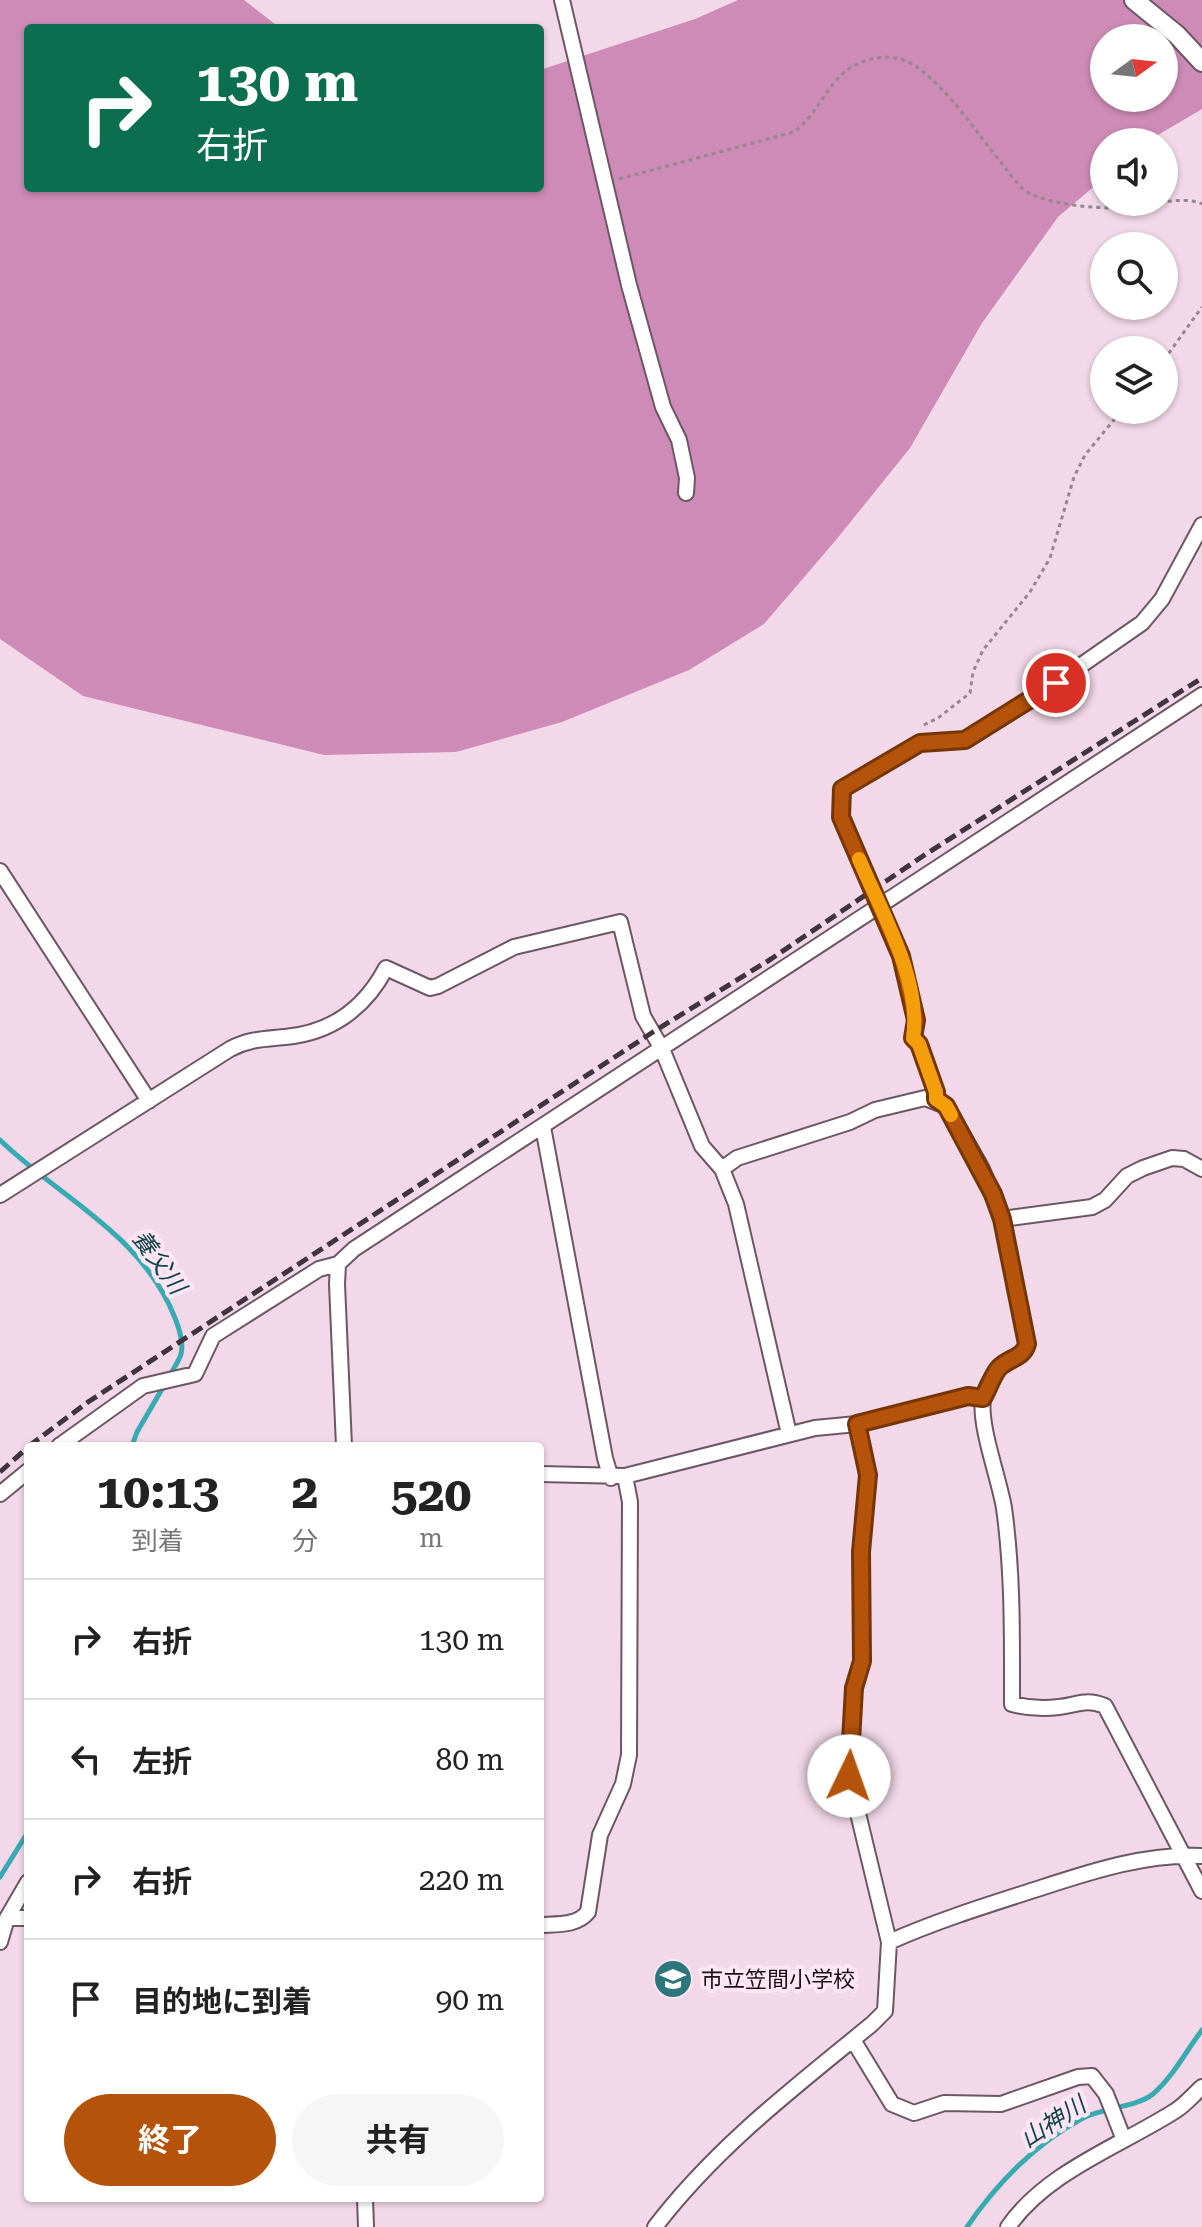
<!DOCTYPE html>
<html lang="ja">
<meta charset="utf-8">
<style>
:root{--surface:#fff;--page:#f6f6f6;--text:#222;--muted:#767676;--line:#e0e0e0;--accent:#b45309}
body{margin:0;font-family:"Roboto Serif","Noto Sans JP",serif;background:var(--page);color:var(--text);height:100vh;display:flex;flex-direction:column;font-size:30px;white-space:nowrap}
*{box-sizing:border-box;margin:0}
p{font-size:26px;color:var(--muted)}
.icon{flex:none;width:44px;height:44px;fill:none;stroke:currentColor;stroke-width:2;stroke-linecap:round;stroke-linejoin:round}
.map{position:relative;flex:1;overflow:hidden}
.side{position:absolute;left:24px;top:1442px;width:520px;height:760px;display:flex;flex-direction:column;background:var(--surface);border-radius:8px;box-shadow:0 2px 6px #0004}
.side>*{flex:none}
.guide{position:absolute;left:24px;top:24px;width:520px;height:168px;border-radius:8px;box-shadow:0 2px 6px #0004;background:#0b6e4f;color:#fff;overflow:hidden}
.needle{width:52px;rotate:75deg}
.controls{position:absolute;left:1090px;top:24px;display:grid;gap:16px}
.controls a{display:grid;place-items:center;width:88px;height:88px;border-radius:50%;background:var(--surface);box-shadow:0 2px 6px #0004;font-size:40px}
.pin{position:absolute;display:grid;place-items:center;width:68px;height:68px;color:#fff;margin:-34px;border:4px solid #fff;border-radius:50%;box-shadow:0 2px 8px #0007}
.me{position:absolute;width:88px;margin:-44px;rotate:3deg;stroke-linejoin:round;filter:drop-shadow(0 0 6px #0008)}
.turn{display:flex;align-items:center;gap:28px;height:168px;padding:0 40px;font-size:36px}
.turn .icon{width:104px;height:104px;stroke-width:2.5}
.turn b{display:block;font-size:56px;line-height:68px}
.eta{display:flex;justify-content:space-evenly;align-items:center;height:136px;text-align:center}
.eta b{font-size:48px;font-weight:700;line-height:56px}
.primary-button{display:flex;gap:16px;margin-top:auto;padding:16px 40px}
.primary-button a{flex:1;height:92px;border-radius:48px;background:var(--accent);color:#fff;font-size:32px;font-weight:700;line-height:92px;text-align:center}
.primary-button a+a{background:var(--page);color:var(--text)}
ul{padding:0;list-style:none}
li{display:flex;align-items:center;gap:24px;height:120px;padding:0 40px;border-top:2px solid var(--line)}
li div{flex:1}
li b{display:block;font-size:30px}
li em{font-style:normal}
.map>svg:first-child{display:block}
.forest{fill:#ce8bb7;fill-rule:evenodd}
.lines{fill:none;stroke-linecap:round;stroke-linejoin:round}
.stream{stroke:#38aab2;stroke-width:5}
.minor-casing{stroke:#6c5764;stroke-width:18}
.tertiary-casing{stroke:#6c5764;stroke-width:22}
.path{stroke:#978590;stroke-width:3;stroke-dasharray:4 4;stroke-linecap:butt}
.minor{stroke:#fff;stroke-width:14}
.tertiary{stroke:#fff;stroke-width:18}
.rail{stroke:#40353c;stroke-width:5;stroke-dasharray:12 6;stroke-linecap:butt}
.route-casing{stroke:#753606;stroke-width:20}
.route{stroke:#b45309;stroke-width:14}
.slow{stroke:#f59e0b;stroke-width:14}
.labels{text-anchor:middle;dominant-baseline:central;stroke-width:8;stroke-linejoin:round;paint-order:stroke}
.poi-label{font-size:22px;fill:#191116;stroke:#ffe6f5;text-anchor:start}
.water-label{font-size:24px;font-style:italic;fill:#134548;stroke:#ffe6f5}
</style>
<div class="map">
<svg width="1202" height="2227" viewBox="0 0 1202 2227">
<rect width="100%" height="100%" fill="#f2d8e8"/>
<!-- forest -->
<path class="forest" d="M0,0H244L280,28H28V188H540V70L695,19L738,0H1202V109L1146,142H1104V178L1058,217L982,323L910,448L836,540L764,624L689,670L562,722L456,752L324,755L83,696L0,639ZM1104,38H1164V98H1104Z"/>
<g class="lines">
<!-- stream -->
<path class="stream" d="M0,1140C61,1199 142,1234 175,1318C179,1328 184,1343 181,1354C179,1361 173,1369 170,1375
M132,1446L137,1432L165,1384
M0,1877L28,1832
M967,2227C996,2184 1036,2143 1083,2118C1103,2108 1137,2107 1153,2094C1173,2077 1186,2051 1202,2030"/>
<!-- minor casing -->
<g class="minor-casing">
<path id="minor" d="M562,0L629,285L663,407L679,440L687,478L686,493
M0,871L149,1101
M936,1099V1092L919,1044L913,1038L916,1020L901,956L841,817L842,789L920,743L965,740L977,733L1034,698L1142,623L1162,599L1202,525
M543,1127L605,1458L611,1478
M722,1169L737,1158L850,1122L875,1110L925,1098L946,1106L982,1169L1002,1219L1027,1344C1023,1358 1010,1357 1000,1366C994,1373 984,1390 983,1399C979,1426 999,1478 1004,1508C1013,1573 1012,1638 1012,1704C1027,1708 1043,1709 1059,1707C1079,1705 1084,1698 1105,1706L1202,1891
M0,1195L230,1049C249,1039 264,1039 285,1037C331,1033 365,1008 386,968L430,988L438,986L514,947L620,922L643,1016L662,1049L702,1146L722,1169L736,1204L789,1434
M1002,1219L1092,1207L1105,1200L1127,1176L1143,1168L1172,1158L1184,1159L1202,1169
M59,1446L143,1386L195,1374L213,1336L319,1269L338,1264
M344,1446L337,1284L338,1264L354,1249L1202,695
M540,1474L625,1476L815,1428L857,1424L968,1396L983,1398
M0,1494L28,1471
M7,1918H28
M540,1925C557,1924 577,1926 588,1912L600,1835L623,1784L629,1755L630,1502L625,1476
M0,1942L7,1918L28,1882
M889,1942C934,1922 981,1907 1028,1892C1084,1874 1142,1853 1202,1856
M853,2040L892,2104L914,2113L944,2103L1001,2104L1078,2077L1092,2076L1106,2094L1124,2140
M365,2198L366,2227
M655,2227C716,2147 795,2087 872,2024L885,2011L889,1942L849,1776L854,1688L862,1661L861,1552L868,1475L857,1424
M1008,2227C1046,2172 1120,2146 1175,2111C1185,2105 1193,2095 1202,2087"/>
</g>
<!-- tertiary casing -->
<g class="tertiary-casing">
<path id="tertiary" d="M1134,0L1177,35L1202,62"/>
</g>
<!-- path -->
<path class="path" d="M619,179L794,132C819,114 827,80 855,65C870,57 893,54 908,62C941,78 979,136 1003,165C1012,176 1020,190 1033,195C1058,205 1091,208 1117,208C1142,208 1181,194 1202,204
M1164,360L1202,307
M924,725L938,718L970,693L973,672L983,650L1030,592L1050,558L1074,477L1085,455L1122,410"/>
<!-- minor -->
<use href="#minor" class="minor"/>
<!-- tertiary -->
<use href="#tertiary" class="tertiary"/>
<!-- rail -->
<path class="rail" d="M29,1446L88,1402L172,1347L653,1032L771,959L926,854L1202,678
M0,1472L28,1447"/>
</g>
<g class="lines">
<!-- route casing -->
<g class="route-casing">
<path id="route" d="M849,1776L854,1688L862,1661L861,1552L868,1475L857,1424L968,1396L983,1398C988,1389 992,1377 998,1369C1007,1358 1023,1359 1027,1344L1002,1219L993,1194L946,1106L936,1099V1092L919,1044L913,1038L916,1020L901,956L841,817L842,789L920,743L965,740L1056,683"/>
</g>
<!-- route -->
<use href="#route" class="route"/>
<!-- slow -->
<path class="slow" d="M859,859C881,911 922,981 913,1038L919,1044L936,1092V1099L946,1106L951,1115"/>
</g>
<!-- icons -->
<defs>
<g id="school-disc" transform="scale(2)"><circle r="9.5" fill="#2d777c" stroke="#ffe6f5"/><path d="M0-5L7-2L0 1L-7-2ZM-4 1L0 2.5L4 1V4Q0 6-4 4Z" fill="#fff"/></g>
</defs>
<g fill-rule="evenodd">
<use href="#school-disc" x="673" y="1979"/>
</g>
<g class="labels">
<!-- poi labels -->
<g class="poi-label">
<text x="701" y="1979">市立笠間小学校</text>
</g>
<!-- water labels -->
<g class="water-label">
<text transform="translate(159 1262) rotate(54)">養父川</text>
<text transform="translate(1053 2122) rotate(-33)">山神川</text>
</g>
</g>
</svg>
<div class="controls">
<a><svg class="needle" viewBox="-14 -14 28 28"><path d="M0-13l5 13h-10z" fill="#e53935"/><path d="M0 13l5-13h-10z" fill="#767676"/></svg></a>
<a><svg class="icon" aria-label="sound" viewBox="0 0 24 24"><path d="M4 9h4l5-4v14l-5-4H4zM17 9q2 3 0 6"/></svg></a>
<a><svg class="icon" aria-label="search" viewBox="0 0 24 24"><circle cx="10" cy="10" r="6"/><path d="M15 15l6 6"/></svg></a>
<a><svg class="icon" aria-label="layers" viewBox="0 0 24 24"><path d="M12 4l9 5-9 5-9-5zM3 14l9 5 9-5"/></svg></a>
</div>
<div class="pin" style="left:1056px;top:683px;background:#d93025"><svg class="icon" aria-label="arrive" viewBox="0 0 24 24"><path d="M6 21V4h12l-3 4 3 4H6"/></svg></div>
<svg class="me" style="left:849px;top:1776px" viewBox="-20 -20 40 40"><circle r="19" fill="#fff"/><path d="M0-13L10 11 0 6-10 11z" fill="#b45309"/></svg>
<div class="guide">
<div class="turn"><svg class="icon" aria-label="right" viewBox="0 0 24 24"><path d="M7 20v-9h11M14 6l5 5-5 5"/></svg><div><b>130 m</b>右折</div></div>
</div>
<section class="side">
<div class="eta">
<div><b>10:13</b><p>到着</p></div>
<div><b>2</b><p>分</p></div>
<div><b>520</b><p>m</p></div>
</div>
<ul>
<li><svg class="icon" aria-label="right" viewBox="0 0 24 24"><path d="M7 20v-9h11M14 6l5 5-5 5"/></svg><div><b>右折</b></div><em>130 m</em></li>
<li><svg class="icon" aria-label="left" viewBox="0 0 24 24"><path d="M17 20v-9H6M10 6l-5 5 5 5"/></svg><div><b>左折</b></div><em>80 m</em></li>
<li><svg class="icon" aria-label="right" viewBox="0 0 24 24"><path d="M7 20v-9h11M14 6l5 5-5 5"/></svg><div><b>右折</b></div><em>220 m</em></li>
<li><svg class="icon" aria-label="arrive" viewBox="0 0 24 24"><path d="M6 21V4h12l-3 4 3 4H6"/></svg><div><b>目的地に到着</b></div><em>90 m</em></li>
</ul>
<div class="primary-button"><a>終了</a><a>共有</a></div>
</section>
</div>
